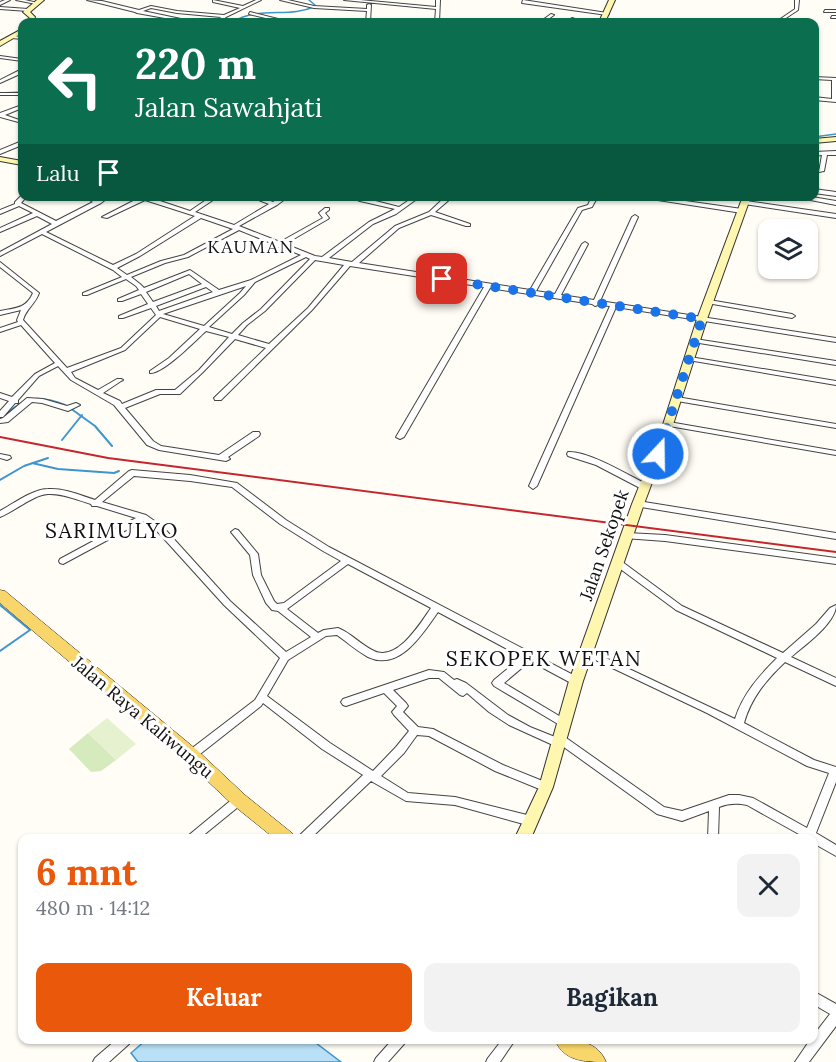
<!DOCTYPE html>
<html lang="id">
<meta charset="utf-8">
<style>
:root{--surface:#fff;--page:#f2f2f3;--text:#1f2937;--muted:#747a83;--accent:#ea580c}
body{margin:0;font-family:Lora,serif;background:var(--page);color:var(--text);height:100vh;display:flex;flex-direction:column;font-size:22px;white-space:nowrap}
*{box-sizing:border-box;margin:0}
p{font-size:20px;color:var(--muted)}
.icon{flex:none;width:33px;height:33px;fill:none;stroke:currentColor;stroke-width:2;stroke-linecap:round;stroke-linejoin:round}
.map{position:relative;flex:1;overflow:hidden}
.side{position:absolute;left:18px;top:834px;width:800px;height:210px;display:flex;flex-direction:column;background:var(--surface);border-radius:12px;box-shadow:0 2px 4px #0004}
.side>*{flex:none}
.guide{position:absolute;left:18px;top:18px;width:801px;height:183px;border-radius:12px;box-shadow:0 2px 4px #0004;background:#0b6e4f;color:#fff;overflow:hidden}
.tools{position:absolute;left:758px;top:219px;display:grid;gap:12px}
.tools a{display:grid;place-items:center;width:60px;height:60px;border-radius:12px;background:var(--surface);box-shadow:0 2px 4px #0004;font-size:30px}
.pin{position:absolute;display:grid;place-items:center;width:51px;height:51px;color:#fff;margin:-26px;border-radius:12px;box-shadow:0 3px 9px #0006}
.me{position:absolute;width:66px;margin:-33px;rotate:21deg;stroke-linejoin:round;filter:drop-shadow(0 0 4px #0008)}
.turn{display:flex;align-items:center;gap:21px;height:126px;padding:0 18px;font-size:27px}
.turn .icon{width:78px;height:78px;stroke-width:2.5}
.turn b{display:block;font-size:42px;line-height:51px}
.then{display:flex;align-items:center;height:57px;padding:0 18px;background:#0003;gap:12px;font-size:22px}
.round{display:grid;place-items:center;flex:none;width:63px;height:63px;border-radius:12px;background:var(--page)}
.overview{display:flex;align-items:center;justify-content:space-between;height:102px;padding:0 18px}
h1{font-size:36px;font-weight:800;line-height:45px;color:var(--accent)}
.cta{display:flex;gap:12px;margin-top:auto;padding:12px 18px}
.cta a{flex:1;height:69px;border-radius:12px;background:var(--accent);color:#fff;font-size:24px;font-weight:800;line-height:69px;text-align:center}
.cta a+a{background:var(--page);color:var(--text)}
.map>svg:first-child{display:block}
.green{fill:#d5ebbd}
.pitch{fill:#e6f2cf}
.water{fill:#b9e0f7;stroke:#3f96cf;stroke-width:1.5}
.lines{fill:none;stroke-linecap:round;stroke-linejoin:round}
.stream-far1{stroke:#3f96cf;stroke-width:1.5}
.stream{stroke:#3f96cf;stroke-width:2}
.street-casing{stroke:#444;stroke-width:2}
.secondary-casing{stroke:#333;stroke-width:2}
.primary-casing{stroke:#222;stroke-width:1}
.street{fill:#fff;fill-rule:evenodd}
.secondary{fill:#fff6b0;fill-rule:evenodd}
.primary{fill:#f9d66b;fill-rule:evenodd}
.rail{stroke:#c4262e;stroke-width:2}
.route{stroke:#1a73e8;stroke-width:10;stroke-dasharray:0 18}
.labels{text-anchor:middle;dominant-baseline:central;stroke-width:6;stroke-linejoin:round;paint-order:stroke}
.far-quarter-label{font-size:18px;letter-spacing:1.5px;fill:#111;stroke:#fff}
.street-label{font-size:18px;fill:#111;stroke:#fff}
.quarter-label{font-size:21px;letter-spacing:1.5px;fill:#111;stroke:#fff}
</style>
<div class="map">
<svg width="836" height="1062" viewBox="0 0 836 1062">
<rect width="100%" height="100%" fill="#fffdf5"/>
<!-- green -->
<path class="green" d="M88,733L116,760L101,771L91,772L69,749Z"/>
<!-- pitch -->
<path class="pitch" d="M107,718L136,744L116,760L88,733Z"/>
<!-- water -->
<path class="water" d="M146,1040H312L341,1062H138L131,1053Z"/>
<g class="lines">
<!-- stream-far1 -->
<path class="stream-far1" d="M232,22C261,5 288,19 316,6L309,0
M0,93L22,92
M814,137L836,134"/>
<!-- stream -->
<path class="stream" d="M70,408L95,426L112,446
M0,419C24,398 34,393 65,405
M62,440L82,415
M32,463L58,469L114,473L119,471
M0,480L24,466L48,458
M0,605L30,630L0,651"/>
<!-- street casing -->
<g class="street-casing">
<path id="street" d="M5,0H10L0,5V2Z
M16,0H25L38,3L36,4Z
M87,0L102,1L139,10L151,6L177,11L224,15L240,8L213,2V0L243,6L256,0H261L226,17L220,22H216L221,17L177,13L151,8L143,11L195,22H187L137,13L135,12Z
M280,0H288L314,6L367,9V5L369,4L371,5L370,22H366L367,11L314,8Z
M344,0H360L436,7V0H440L439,22H435L436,9Z
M523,0L607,13L609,14L607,15L522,3Z
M795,0H799L798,10L780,22H776L795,9Z
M0,7L28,9L30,10L28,11L0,9Z
M825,10H836V12H824Z
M250,12L286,21L287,22H282L249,14Z
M551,14L554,15L544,22H540Z
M832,16H836V18H831Z
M572,18L575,19L570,22H566Z
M14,36L22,37V39L12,38V36Z
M22,47V51L20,50V48Z
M0,56L22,59V61L0,58Z
M20,70H22V73L0,83V80Z
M814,77L836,78V102L814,100V97L832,99V80L814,79Z
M0,93H22V95H0Z
M22,105V108L5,115L22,121V123L0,117V113Z
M22,141V145L0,154V150Z
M836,151V155H827L824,171L819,172L822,155L814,156V152Z
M814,189L836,192V196L814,193Z
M22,195V196H27L21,203L56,221L93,202L83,196H91L98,199L103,196H110L101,203L46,232L113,265L136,254L195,216L145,200L107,218L102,217L139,198L136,196H145L190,211L212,196H219L195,212L234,225L269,204L248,196H257L273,202L282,196H289L277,205L239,226L280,242L323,218L319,213L325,208H329V210L325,213L329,218L328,219L285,244L315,256L322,257L369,222L395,209L360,201L347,196H356L399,207L415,196H421L396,214L373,224L329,258L352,262L395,226L429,212L443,199L437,196H445L450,199L435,212L470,224V226H466L431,215L399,228L359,263L530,290L578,208L588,205L592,196H598L592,207L582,210L536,291L555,294L582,244L585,242L588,244L561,295L594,300L632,217L635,215L638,217L600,301L836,338V342L616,307L537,486L533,489L529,486L610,306L598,305L595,306L592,304L490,288L404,437L400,439L396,437L484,287L350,266L312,310L221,400H215L214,398L266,348L235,339L203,372L180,394H160L125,408L153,441L161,446L219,455L253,432H259L260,434L259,436L228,457L230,459L226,461L159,450L147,445L114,405L71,380L58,366L39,376L18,400V403H15L3,417H0V411L9,401L0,398V393L12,397L35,374L55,363L21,325L0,332V328L18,322L17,320L21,310L0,315V311C15,308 26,309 33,293L0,267V262L39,293C36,303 26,309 23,320L67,368L121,348L156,315L151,308L123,318H119V316L148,304L141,294L122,301H118V299L139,290L136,286L126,279L87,295H83V293L122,277L113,270L42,234L0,256V252L52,224L37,216L0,232V228L33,213L19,206L0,214V210L15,204V202ZM201,218L233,229L184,255L161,261L127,275L117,268L140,256ZM239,230L276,245V247H281L301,255L251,280L219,290L190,270L144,288L140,284L131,277L165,263L188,257ZM306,257L310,259L261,309L243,323L232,334L209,327L244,295L255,282ZM315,260L344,265L308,308L269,344L238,335L247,325L265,311ZM189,274L202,284L153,302L146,292ZM246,286L240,293L204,326L163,314ZM206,287L213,292L159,311L156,306ZM160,317L200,329L169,358L150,371V373C163,374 195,341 206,331L229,337L199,370L175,390H156L122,404L120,401L103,393L121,381L123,380L121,379H117L98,390L75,378L71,372L125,350Z
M632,196H650L742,209L745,211L742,213Z
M726,196L748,198L749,199L746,201L836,214V218L744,204L741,202L744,200Z
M790,196H806L836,201V205Z
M709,300L792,314L795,316L792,318L707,303V301Z
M695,339L836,361V365L693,342L692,341Z
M690,357L836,381V385L688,360L687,359Z
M674,397H677L836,424V428L677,401H674L673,399Z
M27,398L43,399L67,406L76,403L80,405L68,411L42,403L32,402L8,422L0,423V419L3,418Z
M666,422H669L836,451V455L669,426H666L665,424Z
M568,452C589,451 628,475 648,485L649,487L645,490L642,489L596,465L568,456L567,454Z
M0,454L10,456L11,458L7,460L0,458Z
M132,470L190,475L237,483L286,520L329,547L579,678L581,681L579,684L576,685L573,684L530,661L504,683L566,720L568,723L566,726L563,727L494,686L492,683L494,680L522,657L438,612C423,633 400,672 368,657C357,651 347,642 337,635L326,636L288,660L267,696L330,743L373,771L396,747L409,731L394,715L392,712L397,706L384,693L346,706L343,705L341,702L343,699L429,670L444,672L454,680L457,679L466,683L508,715L530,727L555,737L559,734L562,735L664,807L682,811L729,795H739L753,798L807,828L829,773L807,766L707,713L583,654L581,652L583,650H589L735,719C743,694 759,676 777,658L676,610L615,565L614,563L615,561H621L682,606L783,653L816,624L830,608L836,605C836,623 805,645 791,657L836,678V686L785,662C766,680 751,698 744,723L814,760L836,767V782L816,833L836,845V856L813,843V838H806L747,805C737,803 729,803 719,807L718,838H708L709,811L682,821L657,814L561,745L557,746L553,745L509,725L489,712L467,693L463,696L460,695L439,678H429L393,690L406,703L408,706L403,712L418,727L433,729L503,765L550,784L551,787L550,790L546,791L542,790L495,771L429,736L417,735L404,753L381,776L408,793L455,797L531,816L535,818L536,821L535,824L531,826L455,805L406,801L371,781L311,838H299L300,835L363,775L322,749L263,703L261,706L195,758L191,759L187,758L186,755L187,752L255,700L280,658L224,605L157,531L143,521L63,564L60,563L59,561L60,559L136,518L97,506H92L91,504C78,500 62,493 48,494C33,495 15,511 0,517V511C13,504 33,489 48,489C64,488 80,495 95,500L129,471ZM134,476L190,481L232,487L280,524L323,551L341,561L284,603L277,604L274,601L261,575L258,554L238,530L235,529L231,532L250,555L253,575L266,603L272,610L278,611L311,637L286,652L230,601L163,527L146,515L102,502ZM348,564L431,608C420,624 397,662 374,651C361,645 351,633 338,628L324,630L318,633L287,609Z
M638,501L836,533V539L635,506L634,504Z
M627,533L665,535L836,558V564L665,541L624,538L623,536L624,534Z
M239,796L243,797L244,800L243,803L200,838H188L189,835L235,797Z
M813,991L836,1004V1026L809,1062H795L810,1040H813V1036L830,1014L813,1004Z
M116,1040H131L129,1044L109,1062H93L95,1058Z
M392,1040H406L404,1044L388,1062H374L376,1058Z
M502,1040H515L500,1062H486L488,1058Z"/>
</g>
<!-- secondary casing -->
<g class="secondary-casing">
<path id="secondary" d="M37,0H44L30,12L35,17L33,22H27L30,18L23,12Z
M609,0H615L605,22H599Z
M22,29V33L0,46V41Z
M836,137V141L814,143V139Z
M0,157L22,161V165L0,161Z
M743,196H751L707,319L669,437L644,504L583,681L553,787L531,838H515L539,787L569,681L632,504L659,437L697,319Z"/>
</g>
<!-- primary casing -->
<g class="primary-casing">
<path id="primary" d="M0,590L5,591L197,750L245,795L292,833L295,838H274L233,805L185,760L0,603Z
M555,1040C574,1038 598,1041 606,1062C586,1062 564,1062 555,1040Z"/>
</g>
<!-- street -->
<use href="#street" class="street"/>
<!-- secondary -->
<use href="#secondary" class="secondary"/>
<!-- primary -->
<use href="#primary" class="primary"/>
<!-- rail -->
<path class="rail" d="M0,437L108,458L836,552"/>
</g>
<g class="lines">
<!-- route -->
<path class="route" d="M442,279L702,319L658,454"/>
</g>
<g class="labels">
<!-- far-quarter labels -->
<g class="far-quarter-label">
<text x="251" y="246">KAUMAN</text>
</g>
<!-- street labels -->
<g class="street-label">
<text transform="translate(604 545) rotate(-71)">Jalan Sekopek</text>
<text transform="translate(143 717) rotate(40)">Jalan Raya Kaliwungu</text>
</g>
<!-- quarter labels -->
<g class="quarter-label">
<text x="112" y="530">SARIMULYO</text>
<text x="544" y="658">SEKOPEK WETAN</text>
</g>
</g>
</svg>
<div class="tools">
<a><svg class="icon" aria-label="layers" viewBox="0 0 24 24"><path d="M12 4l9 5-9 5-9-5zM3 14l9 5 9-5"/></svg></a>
</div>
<div class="pin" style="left:442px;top:279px;background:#d93025"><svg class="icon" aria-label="arrive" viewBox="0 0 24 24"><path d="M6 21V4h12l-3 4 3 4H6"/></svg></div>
<svg class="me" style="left:658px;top:454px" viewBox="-20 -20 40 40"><circle r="17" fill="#1a73e8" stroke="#fff" stroke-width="3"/><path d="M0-11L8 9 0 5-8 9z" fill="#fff"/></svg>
<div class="guide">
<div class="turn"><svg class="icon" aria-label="left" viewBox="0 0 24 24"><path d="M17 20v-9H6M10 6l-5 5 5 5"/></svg><div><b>220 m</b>Jalan Sawahjati</div></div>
<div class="then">Lalu<svg class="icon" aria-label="arrive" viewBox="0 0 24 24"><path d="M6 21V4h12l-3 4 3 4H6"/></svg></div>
</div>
<section class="side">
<div class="overview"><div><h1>6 mnt</h1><p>480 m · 14:12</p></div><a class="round"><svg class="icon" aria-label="close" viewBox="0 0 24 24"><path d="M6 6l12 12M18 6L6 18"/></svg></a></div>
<div class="cta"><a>Keluar</a><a>Bagikan</a></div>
</section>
</div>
